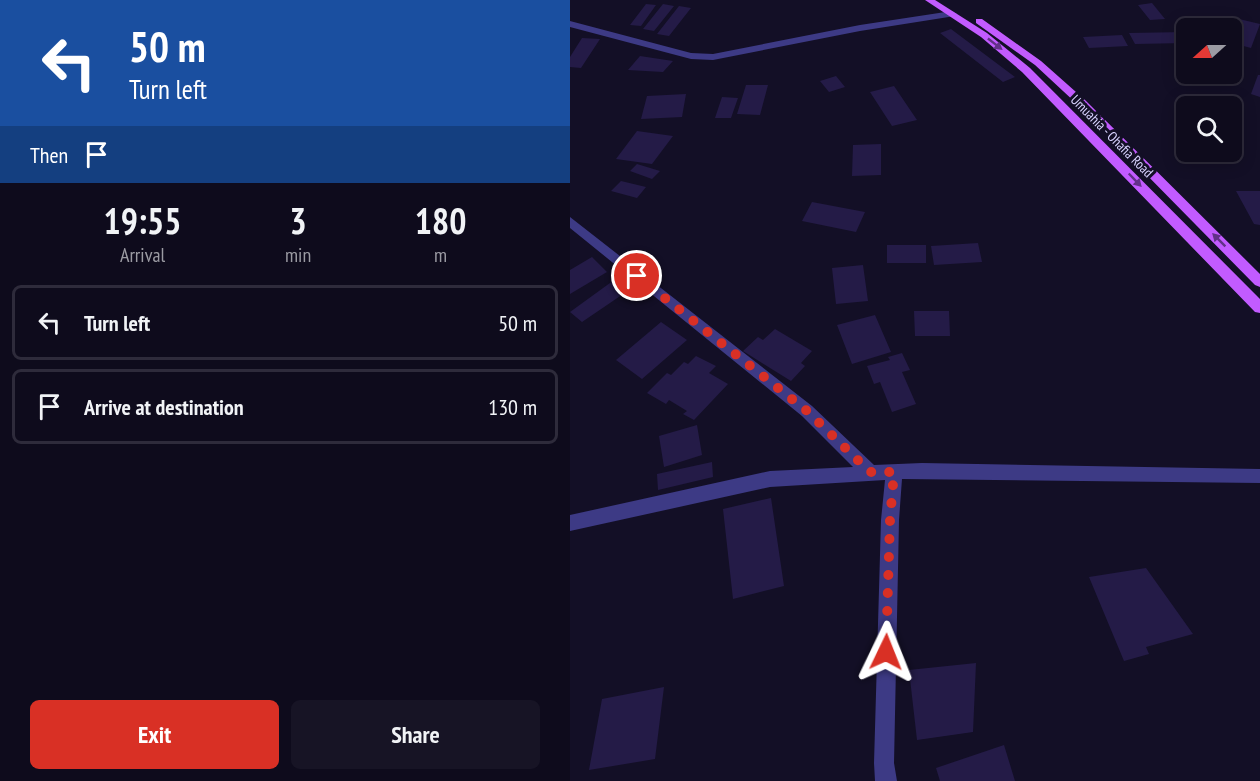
<!DOCTYPE html>
<style>
:root{--surface:#0e0b1c;--page:#171425;--text:#f1f3f6;--muted:#9b9ba3;--line:#2e2b3b;--accent:#d93025}
body{margin:0;font-family:"PT Sans Narrow",sans-serif;background:var(--page);color:var(--text);height:100vh;display:flex;flex-direction:column;font-size:22px;white-space:nowrap}
*{box-sizing:border-box;margin:0}
p{font-size:20px;color:var(--muted)}
.icon{flex:none;width:33px;height:33px;fill:none;stroke:currentColor;stroke-width:2;stroke-linecap:round;stroke-linejoin:round}
.map{position:relative;flex:1;overflow:hidden}
.sheet{display:flex;flex-direction:column;background:var(--surface);width:570px}
.sheet>*{flex:none}
.banner{background:#1a4fa0;color:#fff;overflow:hidden}
.needle{width:39px;rotate:249deg}
.buttons{position:absolute;left:606px;top:18px;display:grid;gap:12px}
.buttons a{display:grid;place-items:center;width:66px;height:66px;border-radius:9px;background:var(--surface);box-shadow:0 3px 15px #0003,0 0 0 2px var(--line);font-size:30px}
.pin{position:absolute;display:grid;place-items:center;width:51px;height:51px;color:#fff;margin:-26px;border:3px solid #fff;border-radius:50%;box-shadow:0 2px 6px #0007}
.me{position:absolute;width:66px;margin:-33px;rotate:2deg;stroke-linejoin:round;filter:drop-shadow(0 0 4px #0008)}
.turn{display:flex;align-items:center;gap:21px;height:126px;padding:0 30px;font-size:27px}
.turn .icon{width:78px;height:78px;stroke-width:2.5}
.turn b{display:block;font-size:42px;line-height:51px}
.then{display:flex;align-items:center;height:57px;padding:0 30px;background:#0003;gap:12px;font-size:22px}
.eta{display:flex;justify-content:space-evenly;align-items:center;height:102px;text-align:center}
.eta b{font-size:36px;font-weight:700;line-height:42px}
.primary-button{display:flex;gap:12px;margin-top:auto;padding:12px 30px}
.primary-button a{flex:1;height:69px;border-radius:9px;background:var(--accent);color:#fff;font-size:24px;font-weight:700;line-height:69px;text-align:center}
.primary-button a+a{background:var(--page);color:var(--text)}
ul{padding:0;list-style:none}
li{display:flex;align-items:center;gap:18px;height:75px;margin:0 12px 9px;padding:0 18px;border:3px solid var(--line);border-radius:9px}
li div{flex:1}
li b{display:block;font-size:22px}
li em{font-style:normal}
main{display:flex;flex:1;min-height:0}
.map>svg:first-child{display:block}
.building{fill:#241b47}
.lines{fill:none;stroke-linecap:round;stroke-linejoin:round}
.minor{fill:#3d3a85;fill-rule:evenodd}
.major{fill:#c25bff;fill-rule:evenodd}
.oneway{fill:#623188}
.route{stroke:#d93025;stroke-width:10;stroke-dasharray:0 18}
.labels{text-anchor:middle;dominant-baseline:central;stroke-width:6;stroke-linejoin:round;paint-order:stroke}
.far-street-label{font-size:14px;fill:#d9d4ff;stroke:#130f26}
</style>
<main>
<section class="sheet">
<div class="banner">
<div class="turn"><svg class="icon" aria-label="left" viewBox="0 0 24 24"><path d="M17 20v-9H6M10 6l-5 5 5 5"/></svg><div><b>50 m</b>Turn left</div></div>
<div class="then">Then<svg class="icon" aria-label="arrive" viewBox="0 0 24 24"><path d="M6 21V4h12l-3 4 3 4H6"/></svg></div>
</div>
<div class="eta">
<div><b>19:55</b><p>Arrival</p></div>
<div><b>3</b><p>min</p></div>
<div><b>180</b><p>m</p></div>
</div>
<ul>
<li><svg class="icon" aria-label="left" viewBox="0 0 24 24"><path d="M17 20v-9H6M10 6l-5 5 5 5"/></svg><div><b>Turn left</b></div><em>50 m</em></li>
<li><svg class="icon" aria-label="arrive" viewBox="0 0 24 24"><path d="M6 21V4h12l-3 4 3 4H6"/></svg><div><b>Arrive at destination</b></div><em>130 m</em></li>
</ul>
<div class="primary-button"><a>Exit</a><a>Share</a></div>
</section>
<div class="map">
<svg width="690" height="781" viewBox="0 0 690 781">
<rect width="100%" height="100%" fill="#130f26"/>
<!-- building -->
<path class="building" d="M582,3L595,19L580,20L568,5Z
M76,4L86,5L71,26L60,25Z
M93,4L104,6L84,31L73,29Z
M109,6L121,8L99,36L87,34Z
M669,19L690,24L681,48L662,43V36Z
M381,29L445,77L433,82L370,33Z
M616,32V43L565,44L559,33Z
M552,35L558,46L519,48L513,37Z
M12,38L30,39L11,68L0,67V57Z
M70,56L103,61L93,72L58,70Z
M688,75H690V97L681,94Z
M266,76L275,87L259,92L250,81Z
M176,85H198L190,115L167,114Z
M324,86L347,120L322,126L300,92Z
M116,94L112,117L71,119L77,96Z
M152,97L168,98L161,118H145Z
M67,131L103,136L82,164L46,159Z
M311,144V175L282,176L283,145Z
M67,164L90,171L82,179L60,171Z
M51,181L76,187L67,198L41,191Z
M666,191H690V225L684,224Z
M242,202L295,212L286,232L232,221Z
M408,243L412,262L364,265L361,246Z
M317,245H356V263H317Z
M22,257L37,272L0,294V270Z
M293,265L298,301L266,304L262,268Z
M51,275L65,286L12,322L0,312Z
M344,311H379L380,336H345Z
M305,315L321,352L282,364L267,325Z
M91,322L117,340L72,379L46,360Z
M205,329L242,351L231,363L235,366L221,381L173,351L188,337L193,340Z
M332,353L340,370L332,372L346,404L322,412L310,382L304,384L297,366L320,360L318,357Z
M126,356L146,366L139,373L158,384L124,420L113,414L117,411L99,400L96,404L77,393L97,373L101,375L114,362L118,364Z
M127,425L132,455L94,467L89,436Z
M142,462L143,477L88,490L87,474Z
M201,498L214,586L163,599L153,509Z
M576,568L623,634L576,647L579,654L554,661L519,577Z
M406,663L403,732L347,740L339,670Z
M94,687L85,759L19,770L32,699Z
M434,745L445,781H370L366,768Z"/>
<g class="lines">
<!-- minor -->
<path class="minor" d="M382,11L387,14L385,16L290,31L143,60L121,59L0,27V21L121,53L143,54L290,25Z
M0,217L242,406L304,465L352,463L690,469V483L332,479L329,520L324,763L327,781H305L304,763L311,520L315,480L200,487L0,531V515L200,471L283,467L232,416L0,228Z"/>
<!-- major -->
<path class="major" d="M355,0H365L417,33L460,68L690,299V313L685,312L452,72L411,37Z
M406,19H412L471,61L515,100L690,274V287L685,285L507,104L465,65L406,23Z"/>
</g>
<!-- one-way arrows -->
<defs><path id="oneway-solid" d="M-6-.8H1V-3.2L6.5 0L1 3.2V.8H-6Z" transform="scale(1.5)"/></defs>
<g class="oneway">
<use href="#oneway-solid" transform="translate(425 44) rotate(38)"/>
<use href="#oneway-solid" transform="translate(565 180) rotate(46)"/>
<use href="#oneway-solid" transform="translate(649 240) rotate(-135)"/>
</g>
<g class="lines">
<!-- route -->
<path class="route" d="M67,276L237,411L300,472H324L320,520L316,652"/>
</g>
<g class="labels">
<!-- far-street labels -->
<g class="far-street-label">
<text transform="translate(542 136) rotate(45)">Umuahia - Ohafia Road</text>
</g>
</g>
</svg>
<div class="buttons">
<a><svg class="needle" viewBox="-14 -14 28 28"><path d="M0-13l5 13h-10z" fill="#e53935"/><path d="M0 13l5-13h-10z" fill="#9b9ba3"/></svg></a>
<a><svg class="icon" aria-label="search" viewBox="0 0 24 24"><circle cx="10" cy="10" r="6"/><path d="M15 15l6 6"/></svg></a>
</div>
<div class="pin" style="left:67px;top:276px;background:#d93025"><svg class="icon" aria-label="arrive" viewBox="0 0 24 24"><path d="M6 21V4h12l-3 4 3 4H6"/></svg></div>
<svg class="me" style="left:316px;top:652px" viewBox="-20 -20 40 40"><path d="M0-17L14 15 0 8-14 15z" fill="#d93025" stroke="#fff" stroke-width="4"/></svg>
</div>
</main>
